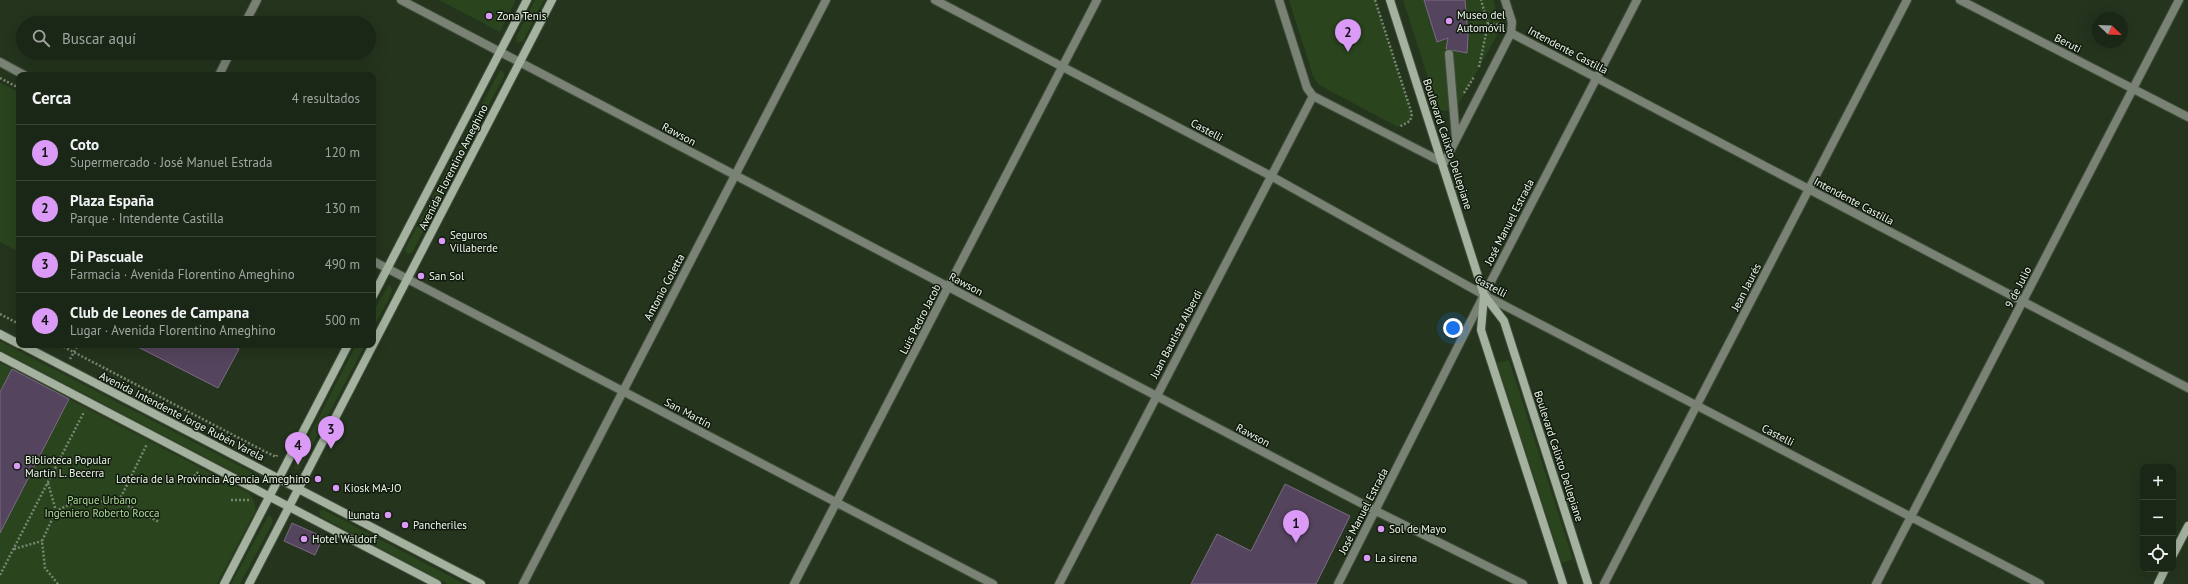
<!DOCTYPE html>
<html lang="es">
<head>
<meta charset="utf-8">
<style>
	body { margin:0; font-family:"PT Sans",sans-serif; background:#283323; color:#f1f3f6 }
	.controls { position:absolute; right:12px; bottom:12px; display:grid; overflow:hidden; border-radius:8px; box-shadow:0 4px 16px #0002 }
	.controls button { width:36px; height:36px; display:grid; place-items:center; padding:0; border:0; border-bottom:1px solid #394435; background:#1b2716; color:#f1f3f6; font:20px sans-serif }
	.compass { position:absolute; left:2092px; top:12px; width:36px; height:36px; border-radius:50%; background:#1b2716; box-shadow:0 4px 16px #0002; rotate:113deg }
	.you { position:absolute; left:1453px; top:328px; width:14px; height:14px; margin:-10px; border:3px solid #fff; border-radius:50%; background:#1a73e8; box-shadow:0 0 0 6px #1a73e833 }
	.badge { display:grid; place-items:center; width:26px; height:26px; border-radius:50%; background:#da9af6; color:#111; font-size:13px; font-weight:700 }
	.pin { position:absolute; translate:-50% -33px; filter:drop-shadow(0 1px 2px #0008) }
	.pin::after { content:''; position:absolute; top:21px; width:14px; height:12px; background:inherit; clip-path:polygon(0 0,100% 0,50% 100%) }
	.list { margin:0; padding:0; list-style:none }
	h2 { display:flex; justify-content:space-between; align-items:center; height:52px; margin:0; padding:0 16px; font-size:17px }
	h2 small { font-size:13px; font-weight:400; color:#a0a5a1 }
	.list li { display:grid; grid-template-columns:26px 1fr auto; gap:12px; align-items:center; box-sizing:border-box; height:56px; padding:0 16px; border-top:1px solid #394435 }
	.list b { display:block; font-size:15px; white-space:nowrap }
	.list p { margin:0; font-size:13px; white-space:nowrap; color:#a0a5a1 }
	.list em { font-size:13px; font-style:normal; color:#a0a5a1 }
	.icon { flex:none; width:22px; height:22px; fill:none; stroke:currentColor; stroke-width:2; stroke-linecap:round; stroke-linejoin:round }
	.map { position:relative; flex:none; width:2188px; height:584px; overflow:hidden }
	.search { position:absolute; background:#1b2716; box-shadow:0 4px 16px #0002; left:16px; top:16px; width:360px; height:44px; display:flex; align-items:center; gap:10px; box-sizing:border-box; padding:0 14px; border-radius:22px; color:#a0a5a1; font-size:15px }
	.panel { position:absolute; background:#1b2716; box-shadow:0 4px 16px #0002; left:16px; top:72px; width:360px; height:276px; border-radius:8px }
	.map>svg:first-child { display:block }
</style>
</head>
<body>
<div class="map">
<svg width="2188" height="584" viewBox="0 0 2188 584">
	<rect width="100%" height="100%" fill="#24341d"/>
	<path fill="#2a441e" d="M439 0H516L500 32Z
		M535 0H544L523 41 517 43 516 37Z
		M1289 0H1375L1412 114 1410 121 1398 127 1319 85 1313 76Z
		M1403 0H1493L1501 25 1499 32 1456 109 1449 111 1440 110 1437 106Z
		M500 70 504 73V76L412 253 407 254 405 249Z
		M0 83 19 92V252L0 242Z
		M388 286H391L392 292 373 329V312Z
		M0 341 257 475 259 480 253 482 0 350Z
		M356 345H365L300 469 295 470 294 465Z
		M1509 360 1573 559 1562 563 1497 363Z
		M0 363 12 369 0 392Z
		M69 399 249 493 254 501 256 510 217 584H0V533Z
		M322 510H324L465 584H448L321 517 319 511Z
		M268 516H271L273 522 240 584H231Z"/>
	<path fill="#55445d" stroke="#7c6a84" d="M1424 0H1465L1468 36 1467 53 1446 49 1448 38 1437 42Z
		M134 345H231L239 349 218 388Z
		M12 369 69 399 0 533V392Z
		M1285 484 1350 516 1316 584H1191L1217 534 1251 551Z
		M292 523 323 537 315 555 284 541Z"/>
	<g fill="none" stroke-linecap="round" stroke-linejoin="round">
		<defs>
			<path id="service" d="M1449 54 1456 138"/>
			<path id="minor" d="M401 0 1376 511 1523 584
				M935 0 1271 176 1484 295 2040 584
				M1279 0 1307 88 1313 96 1444 163 1511 33 1512 22 1505 0
				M1960 0 2188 117
				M245 23 257 0
				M1511 33 2188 388
				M0 62 24 75
				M219 75 230 53
				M373 261 993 584
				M523 584 826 0
				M794 584 1097 0
				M1059 584 1313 96
				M1338 584 1484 295 1637 0
				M1604 584 1907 0
				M1876 584 2179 0"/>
			<path id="secondary" d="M1390 0 1484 295 1504 321 1588 584
				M1484 295 1481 330 1563 584
				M373 296 527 0
				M0 334 19 344
				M22 345 481 584
				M373 345 552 0
				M0 356 437 584
				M2173 555 2188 526
				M224 584 348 345
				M249 584 373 345
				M2158 584 2165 569"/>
		</defs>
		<use href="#service" stroke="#404f3a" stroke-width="10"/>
		<use href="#minor" stroke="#404f3a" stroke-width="10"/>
		<use href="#secondary" stroke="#404f3a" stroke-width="10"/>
		<path stroke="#788672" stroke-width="2.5" stroke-dasharray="2 2" stroke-linecap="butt" d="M1375 0 1412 114 1410 121 1399 127
			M1488 24 1501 25
			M1479 67 1488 24 1481 0
			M0 78 19 88
			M1464 93 1474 77
			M0 314 19 324
			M60 345 266 452 276 457 277 455
			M70 359 78 345
			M191 479 198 472
			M48 483 56 511
			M231 500H250
			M119 501 147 444
			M14 549 42 541
			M0 575 84 412
			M58 584 45 568 42 541 56 511 75 502 119 501 159 522"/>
		<use href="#service" stroke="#7a8276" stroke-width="8"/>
		<use href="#minor" stroke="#7a8276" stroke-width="8"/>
		<use href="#secondary" stroke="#a4b29f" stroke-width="8"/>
	</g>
	<g fill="#da9af6" stroke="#121a0f" stroke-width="1.5">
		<circle cx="489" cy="16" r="4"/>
		<circle cx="1449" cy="21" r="4"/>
		<circle cx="442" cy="241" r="4"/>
		<circle cx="421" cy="276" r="4"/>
		<circle cx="17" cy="466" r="4"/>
		<circle cx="318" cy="479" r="4"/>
		<circle cx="336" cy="488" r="4"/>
		<circle cx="388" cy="515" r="4"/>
		<circle cx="405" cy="525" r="4"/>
		<circle cx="1381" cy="529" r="4"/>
		<circle cx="304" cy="539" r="4"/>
		<circle cx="1367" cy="558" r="4"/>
	</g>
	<g text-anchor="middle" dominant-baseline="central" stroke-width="3" stroke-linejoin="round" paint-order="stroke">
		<g font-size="11" fill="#edf8e9" stroke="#121a0f" text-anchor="start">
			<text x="1457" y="15">Museo del<tspan x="1457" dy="13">Automóvil</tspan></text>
			<text x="497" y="16">Zona Tenis</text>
			<text x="450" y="235">Seguros<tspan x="450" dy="13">Villaberde</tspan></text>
			<text x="429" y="276">San Sol</text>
			<text x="25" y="460">Biblioteca Popular<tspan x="25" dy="13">Martín L. Becerra</tspan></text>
			<text x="310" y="479" text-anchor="end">Lotería de la Provincia Agencia Ameghino</text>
			<text x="344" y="488">Kiosk MA-JO</text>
			<text x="380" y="515" text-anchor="end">Lunata</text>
			<text x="413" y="525">Pancheriles</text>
			<text x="1389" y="529">Sol de Mayo</text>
			<text x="312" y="539">Hotel Waldorf</text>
			<text x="1375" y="558">La sirena</text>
		</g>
		<g font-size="11" fill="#edf8e9" stroke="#121a0f">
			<text transform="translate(2068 43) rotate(27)">Beruti</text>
			<text transform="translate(1568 50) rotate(28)">Intendente Castilla</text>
			<text transform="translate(1207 130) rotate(28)">Castelli</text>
			<text transform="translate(679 134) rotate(28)">Rawson</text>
			<text transform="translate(1448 144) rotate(72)">Boulevard Calixto Dellepiane</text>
			<text transform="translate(453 167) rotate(-63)">Avenida Florentino Ameghino</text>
			<text transform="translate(1854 201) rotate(28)">Intendente Castilla</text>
			<text transform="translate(1509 222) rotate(-63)">José Manuel Estrada</text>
			<text transform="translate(966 284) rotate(28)">Rawson</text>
			<text transform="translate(1491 286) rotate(28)">Castelli</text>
			<text transform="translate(664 287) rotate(-62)">Antonio Coletta</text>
			<text transform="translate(1746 287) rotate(-63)">Jean Jaurés</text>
			<text transform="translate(2018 287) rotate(-63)">9 de Julio</text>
			<text transform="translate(920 319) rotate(-63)">Luis Pedro Jacob</text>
			<text transform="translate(1176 334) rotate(-62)">Juan Bautista Alberdi</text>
			<text transform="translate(688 413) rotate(28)">San Martín</text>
			<text transform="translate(182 416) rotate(27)">Avenida Intendente Jorge Rubén Varela</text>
			<text transform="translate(1253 435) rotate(28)">Rawson</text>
			<text transform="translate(1778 435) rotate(27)">Castelli</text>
			<text transform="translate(1559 456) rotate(72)">Boulevard Calixto Dellepiane</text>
			<text transform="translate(1363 511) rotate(-63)">José Manuel Estrada</text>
		</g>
		<g font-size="11" fill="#acdc99" stroke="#121a0f">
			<text x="102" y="500">Parque Urbano<tspan x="102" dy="13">Ingeniero Roberto Rocca</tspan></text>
		</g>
	</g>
</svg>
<div class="controls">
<button>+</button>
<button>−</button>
<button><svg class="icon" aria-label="locate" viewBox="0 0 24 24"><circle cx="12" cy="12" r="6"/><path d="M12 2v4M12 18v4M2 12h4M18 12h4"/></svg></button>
</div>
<svg class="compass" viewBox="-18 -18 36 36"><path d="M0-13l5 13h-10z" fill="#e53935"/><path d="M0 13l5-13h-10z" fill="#a0a5a1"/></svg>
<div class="you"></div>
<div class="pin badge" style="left:1296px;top:543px">1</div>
<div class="pin badge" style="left:1348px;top:52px">2</div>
<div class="pin badge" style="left:331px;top:449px">3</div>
<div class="pin badge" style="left:298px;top:465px">4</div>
<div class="search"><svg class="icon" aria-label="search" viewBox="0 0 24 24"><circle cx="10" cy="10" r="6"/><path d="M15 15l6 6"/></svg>Buscar aquí</div>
<section class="panel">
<h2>Cerca<small>4 resultados</small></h2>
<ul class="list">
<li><span class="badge">1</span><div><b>Coto</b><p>Supermercado · José Manuel Estrada</p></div><em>120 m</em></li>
<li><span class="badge">2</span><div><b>Plaza España</b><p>Parque · Intendente Castilla</p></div><em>130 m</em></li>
<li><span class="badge">3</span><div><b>Di Pascuale</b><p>Farmacia · Avenida Florentino Ameghino</p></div><em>490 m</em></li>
<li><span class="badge">4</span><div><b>Club de Leones de Campana</b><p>Lugar · Avenida Florentino Ameghino</p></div><em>500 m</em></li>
</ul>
</section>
</div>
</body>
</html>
